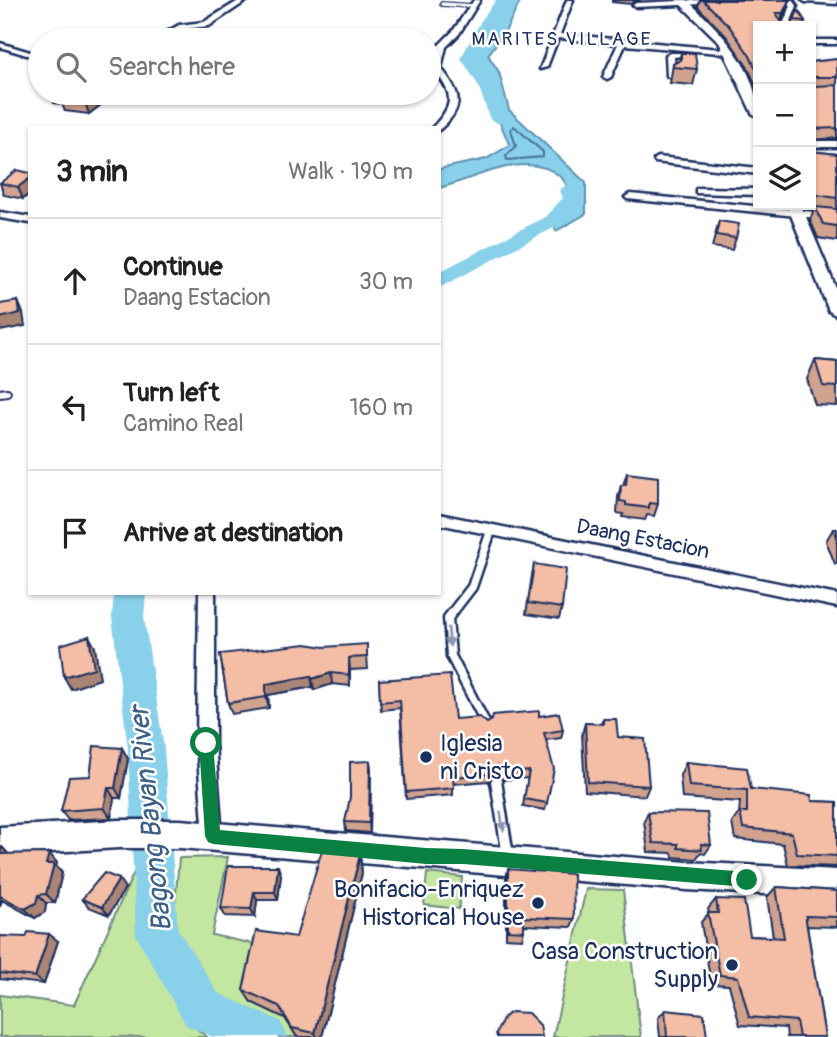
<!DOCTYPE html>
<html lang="en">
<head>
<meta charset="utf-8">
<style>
	body { margin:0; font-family:Pangolin,sans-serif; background:#f2f2f2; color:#202124 }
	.controls { position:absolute; right:21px; top:21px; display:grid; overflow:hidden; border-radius:0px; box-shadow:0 2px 5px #0004 }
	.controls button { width:63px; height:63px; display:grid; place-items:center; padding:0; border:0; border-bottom:2px solid #e0e0e0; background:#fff; color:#202124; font:35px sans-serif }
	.stop { position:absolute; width:21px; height:21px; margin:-16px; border:5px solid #0b8043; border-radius:50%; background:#fff }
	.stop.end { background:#0b8043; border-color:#fff; box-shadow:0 2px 7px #0008 }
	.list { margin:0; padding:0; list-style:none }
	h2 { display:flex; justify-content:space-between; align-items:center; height:91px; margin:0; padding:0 28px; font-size:30px }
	h2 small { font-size:23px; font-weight:400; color:#757577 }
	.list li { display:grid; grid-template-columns:46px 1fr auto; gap:21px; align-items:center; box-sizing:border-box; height:126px; padding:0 28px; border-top:2px solid #e0e0e0 }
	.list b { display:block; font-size:26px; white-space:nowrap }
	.list p { margin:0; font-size:23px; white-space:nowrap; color:#757577 }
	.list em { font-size:23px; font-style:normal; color:#757577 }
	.icon { flex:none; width:38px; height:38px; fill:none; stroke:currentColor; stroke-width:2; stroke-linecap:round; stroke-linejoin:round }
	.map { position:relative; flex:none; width:837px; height:1037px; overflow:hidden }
	.search { position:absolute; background:#fff; box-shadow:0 2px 5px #0004; left:28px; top:28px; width:413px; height:77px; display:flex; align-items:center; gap:18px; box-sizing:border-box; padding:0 24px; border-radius:38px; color:#757577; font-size:26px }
	.panel { position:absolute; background:#fff; box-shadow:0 2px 5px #0004; left:28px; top:126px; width:413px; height:469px; border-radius:0px }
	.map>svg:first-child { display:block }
</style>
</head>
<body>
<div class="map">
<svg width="837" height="1037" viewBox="0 0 837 1037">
	<rect width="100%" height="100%" fill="#fff"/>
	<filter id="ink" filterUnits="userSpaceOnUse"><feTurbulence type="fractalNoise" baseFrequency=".0143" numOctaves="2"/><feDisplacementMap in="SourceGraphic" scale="14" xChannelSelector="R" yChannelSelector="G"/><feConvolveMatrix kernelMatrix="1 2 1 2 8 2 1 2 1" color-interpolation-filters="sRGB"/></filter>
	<g filter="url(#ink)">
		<path fill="#c3e6a0" stroke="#6f8a7f" stroke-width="2" d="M228 857 212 935 263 946 251 1002 285 1018 297 1037H279L207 1001 172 938 179 858Z
			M135 870 155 950 196 1028 207 1037H0V995L74 1005Z
			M427 873 462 877 459 909 424 905Z
			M586 889 623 890 641 1037H553Z"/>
		<path fill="#89d0ea" stroke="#5d90b2" stroke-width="2" d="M507 0H521L505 32 488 55 499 72 509 110 586 183V214L556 231 551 218 571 195C568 189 565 180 560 176 525 149 476 179 439 188V169L486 159 510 145C495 114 485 82 469 51L484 38 488 19Z"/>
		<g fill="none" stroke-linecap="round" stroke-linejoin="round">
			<path stroke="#476f96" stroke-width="2" d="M514 126 543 152V157L507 160 506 156 516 146 511 130Z"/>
			<path fill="#89d0ea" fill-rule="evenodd" d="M496 0H510L496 19 477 58 494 85 508 119 499 124 490 119 478 85 461 58 482 19Z
				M570 185 577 187 583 199 559 225 439 288V272L545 217 563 198 560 191 563 187Z
				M114 593H146L144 617 164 749 178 929 218 993 280 1021 287 1037H213L186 1025 136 935 128 749 112 617Z"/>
			<defs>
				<path id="lane-far3" d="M442 4 473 6"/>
				<path id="lane-far2" d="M0 393 7 392"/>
				<path id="lane-far1" d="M486 724 451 656 448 618 472 587 491 531"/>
				<path id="lane" d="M496 781 508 856"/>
				<path id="street" d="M240 0H248L209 26 184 29 162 40H153L179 25 204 22Z
					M474 0H480L459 34 446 47 441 68C461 93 466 107 439 130V128H432C456 103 453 95 433 68L438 46 453 31Z
					M567 0H573L560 34 731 50 735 52 731 54 625 45 611 77 607 79 603 77 618 44 558 38 547 67 540 69Z
					M701 0H749L746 2 636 7 633 5 636 3Z
					M786 0H793L797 6 789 26H782L791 6Z
					M802 0H837V4L805 2Z
					M811 40H837V44H811Z
					M0 43 40 55V59L0 47Z
					M670 53H687L691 55 674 57 675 76 671 78 667 76 666 55Z
					M811 141H837V147H811Z
					M658 157 758 168V174L655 162 654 160Z
					M699 188 758 189V195L696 193V189Z
					M630 194 837 214V220L627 199 625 197Z
					M0 212 30 217V223L0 218Z
					M439 514 837 595V607L439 524Z
					M199 593H215V743L222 837 220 843 213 846 206 843 204 837 197 743Z"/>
				<path id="secondary" d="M676 0H687C720 31 758 67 758 117L752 113 719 42Z
					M787 205H801L837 291V316L829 311Z
					M119 820H180L687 862 837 870V898L687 890 180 848H119L0 855V827Z"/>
			</defs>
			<use href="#lane-far3" stroke="#1b2f5e" stroke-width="6"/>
			<use href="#lane-far2" stroke="#1b2f5e" stroke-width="10"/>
			<use href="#lane-far1" stroke="#1b2f5e" stroke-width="13"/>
			<use href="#lane" stroke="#1b2f5e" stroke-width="15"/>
			<use href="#street" stroke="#1b2f5e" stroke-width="5"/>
			<use href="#secondary" stroke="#1b2f5e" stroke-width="5"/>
			<use href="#lane-far3" stroke="#fff" stroke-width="3.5"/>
			<use href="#lane-far2" stroke="#fff" stroke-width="6"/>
			<use href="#lane-far1" stroke="#fff" stroke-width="8"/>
			<use href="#lane" stroke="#fff" stroke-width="10"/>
			<use href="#street" fill="#fff" fill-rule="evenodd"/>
			<use href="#secondary" fill="#fff" fill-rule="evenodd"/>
		</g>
		<path fill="#d1a38f" stroke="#1b2f5e" stroke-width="2" d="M612 0H641H636L631 4 612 2Z
			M700 0H790L781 22 758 26V96V90L747 66 726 36 698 7Z
			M798 10 805 21 803 26 792 25Z
			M681 53 697 69 693 85 670 83 673 64 679 61Z
			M837 59V138L811 140V62Z
			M51 93H116L89 114 65 111 62 104 54 103Z
			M811 151 837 154V241L818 238 810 220 814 209 805 207 804 205H811Z
			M30 173V193L23 199 4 195 0 183Z
			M719 221 736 238 732 250 712 247Z
			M815 360 837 362V406L815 405 807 379Z
			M627 473 658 504 654 516 647 515 645 520 622 517 623 514 617 513 618 497 621 485H623Z
			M833 529H837V564H835L826 541Z
			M534 564 562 608 559 619 526 614Z
			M220 654 367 655 368 669 350 670V686L332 684 314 690 313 687 268 695 269 708 232 714 228 703Z
			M379 680 455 719 487 723 539 716 563 730 561 738 546 740 547 803 545 810 523 806 528 778 503 780 496 774 489 781 453 784V795L406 799 400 708 381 710Z
			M603 719 618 737 649 786 645 796 585 791 582 734 585 723 601 724Z
			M122 748 128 759 121 798H114L111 818 68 820 61 811 90 776Z
			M370 761 371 771 370 833 346 831 345 822Z
			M686 762 751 789 812 801 837 802V867L788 865 783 844 735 839 732 823 739 813 740 802 682 798 680 775Z
			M648 812 711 845 705 854 700 853 696 859 673 857 672 853 648 852 644 821Z
			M0 847H2L8 854 49 853 57 863 56 866 62 873 55 903H46L45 912 35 918 2 900 0 907Z
			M360 855 362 873 322 1037H297L285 1018 251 1002 243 990 296 937Z
			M508 869 574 919 571 927 524 925V931L522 939 506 938V878Z
			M281 875 278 900H257L255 917 225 916 221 908Z
			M776 887 837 891V927L807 926 825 1037H787L786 1028 740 1025 729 985 711 984 701 922 709 913 708 909 716 899 750 936 773 937 767 897Z
			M125 888 109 915 89 907 82 899Z
			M0 936 58 941 44 984 0 979Z
			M665 1010 707 1037H660L658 1018Z"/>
		<path fill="#aa8474" stroke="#1b2f5e" stroke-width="2" d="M790 0 788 6 780 23 783 13Z
			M97 93H116L89 114 85 102Z
			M30 178V193L23 199 18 187Z
			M18 301 23 313 25 326 0 331V318Z
			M89 636 95 647 100 679 71 689 64 677Z
			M349 658 350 670V686L349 675Z
			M331 673 332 684 314 690 312 679Z
			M311 676 313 687 268 695 269 708 266 697V684Z
			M122 748 128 759 121 798 115 788Z
			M370 761 371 771 370 833 369 823Z
			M497 766 496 774 489 781 490 774Z
			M108 788 114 798 111 818 104 808Z
			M2 847 11 857 0 854Z
			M49 853 57 863 56 866 62 873 55 903 46 894V864Z
			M360 855 362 873 322 1037H317L315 1033Z
			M278 866 281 875 278 900 275 892Z
			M119 879 125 888 109 915 102 907Z
			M254 892 257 900 255 917 251 909Z
			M38 895 46 903 45 912 35 918 25 909Z
			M49 934 58 941 44 984 35 977Z"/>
		<path fill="#f3bda6" stroke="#1b2f5e" stroke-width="2" d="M703 0H789L783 13H776L784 26H758V73L750 56 729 26Z
			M798 10 805 21 794 20Z
			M681 53H695L697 69 673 67V64L681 60Z
			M837 59V77H814L812 83 815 86 837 85V128L811 129V62Z
			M65 93H97L85 102 61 99 68 93Z
			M811 151 837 154V198L811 194Z
			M17 170 30 173V178L18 187 0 183Z
			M815 207 837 209V226L823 224Z
			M719 221 739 224 736 238 716 235Z
			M18 301 20 313 0 318V304Z
			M815 360 837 362V387L823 386Z
			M627 473 658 477V504L649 503V508L626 505V502L620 501 621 485H626Z
			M833 529H837V539Z
			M534 564 566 569 562 608 528 603Z
			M89 636 94 668 64 677 60 645Z
			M306 644 324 647 367 644V657L349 658V675L331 673 312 679 311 676 266 684V697L228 703 220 654Z
			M450 675 455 719 480 717 487 723 492 720 493 715 539 711V716L559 713 563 730 544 733 554 769 547 803 524 799 529 771 505 773 497 766 490 774 453 777 454 788 406 792 400 700 380 702 379 680Z
			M603 719H616L618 737 645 739 649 786 588 782 585 723 603 724Z
			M94 746 122 748 115 788H108L104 808 61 811 69 777 90 776Z
			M370 761 369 823 345 822 350 797V762Z
			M686 762 747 768 751 789 811 795 812 801 837 802V856L797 854 792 833 743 828 740 812H747V790L689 786Z
			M648 812 707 813 711 845 701 844 702 850 678 848V844L653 843Z
			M322 850 360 855 315 1033 292 1028 279 1006 243 990 256 931 296 937Z
			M49 853 46 864H54L46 894 38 895 36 903 25 909 0 896V854Z
			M228 866H278L275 892H254L251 909 221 908Z
			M508 869 573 874 574 919 524 917V931L508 930Z
			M104 873 119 879 102 907 82 899Z
			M776 887 837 891V917L806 916V921L825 1037H799L796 1021 749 1017 738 977 720 975 708 913H718L716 899 744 900 750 936 784 938Z
			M28 932 49 934 35 977 0 973V936L26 937Z
			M665 1010 704 1014 707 1037H667Z
			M511 1012 528 1013 540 1025 542 1037H497L496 1033 504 1017Z"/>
		<defs><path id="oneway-solid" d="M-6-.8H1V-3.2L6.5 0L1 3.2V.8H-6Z" transform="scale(1.75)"/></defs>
		<g fill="#8d97ae">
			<use href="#oneway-solid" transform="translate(449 637) rotate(85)"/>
			<use href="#oneway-solid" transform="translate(502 821) rotate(81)"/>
		</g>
	</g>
	<path fill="#0b8043" d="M206 737 213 743 220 830 426 848 463 849 747 872 752 874 755 880 752 885 747 887 463 864H426L213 844 208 842 205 836 199 743Z"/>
	<g fill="#1b2f5e" stroke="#fff" stroke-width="2.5">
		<circle cx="426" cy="757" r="7"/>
		<circle cx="538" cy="903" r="7"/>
		<circle cx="732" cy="965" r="7"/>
	</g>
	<g text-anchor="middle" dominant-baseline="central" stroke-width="5" stroke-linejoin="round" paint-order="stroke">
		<g font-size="19" letter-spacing="2" fill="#1b2f5e" stroke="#fff">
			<text x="562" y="39">MARITES VILLAGE</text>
		</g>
		<g font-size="21" fill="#1b2f5e" stroke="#fff">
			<text transform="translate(643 539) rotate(11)">Daang Estacion</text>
		</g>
		<g font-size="24" fill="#1b2f5e" stroke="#fff" text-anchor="end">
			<text x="440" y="743" text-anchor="start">Iglesia<tspan x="440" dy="28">ni Cristo</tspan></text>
			<text x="524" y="889">Bonifacio-Enriquez<tspan x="524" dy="28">Historical House</tspan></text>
			<text x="718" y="951">Casa Construction<tspan x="718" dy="28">Supply</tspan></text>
		</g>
		<g font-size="28" font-style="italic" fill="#3c5f88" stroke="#fff">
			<text transform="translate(151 819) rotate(-96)">Bagong Bayan River</text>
		</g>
	</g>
</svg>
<div class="controls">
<button>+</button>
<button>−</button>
<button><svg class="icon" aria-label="layers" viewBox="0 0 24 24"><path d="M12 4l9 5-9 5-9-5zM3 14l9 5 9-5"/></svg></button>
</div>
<div class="stop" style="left:206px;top:743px"></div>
<div class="stop end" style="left:747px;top:880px"></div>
<div class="search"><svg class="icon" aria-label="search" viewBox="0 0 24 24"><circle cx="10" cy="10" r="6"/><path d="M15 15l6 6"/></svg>Search here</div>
<section class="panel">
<h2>3 min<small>Walk · 190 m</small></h2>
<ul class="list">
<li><svg class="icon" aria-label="ahead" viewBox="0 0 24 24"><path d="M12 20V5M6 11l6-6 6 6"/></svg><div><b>Continue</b><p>Daang Estacion</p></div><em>30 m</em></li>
<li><svg class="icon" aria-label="left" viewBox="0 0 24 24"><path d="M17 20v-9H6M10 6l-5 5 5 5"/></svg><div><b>Turn left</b><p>Camino Real</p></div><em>160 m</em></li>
<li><svg class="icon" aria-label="arrive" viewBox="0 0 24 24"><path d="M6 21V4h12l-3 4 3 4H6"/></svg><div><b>Arrive at destination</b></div></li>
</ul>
</section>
</div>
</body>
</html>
